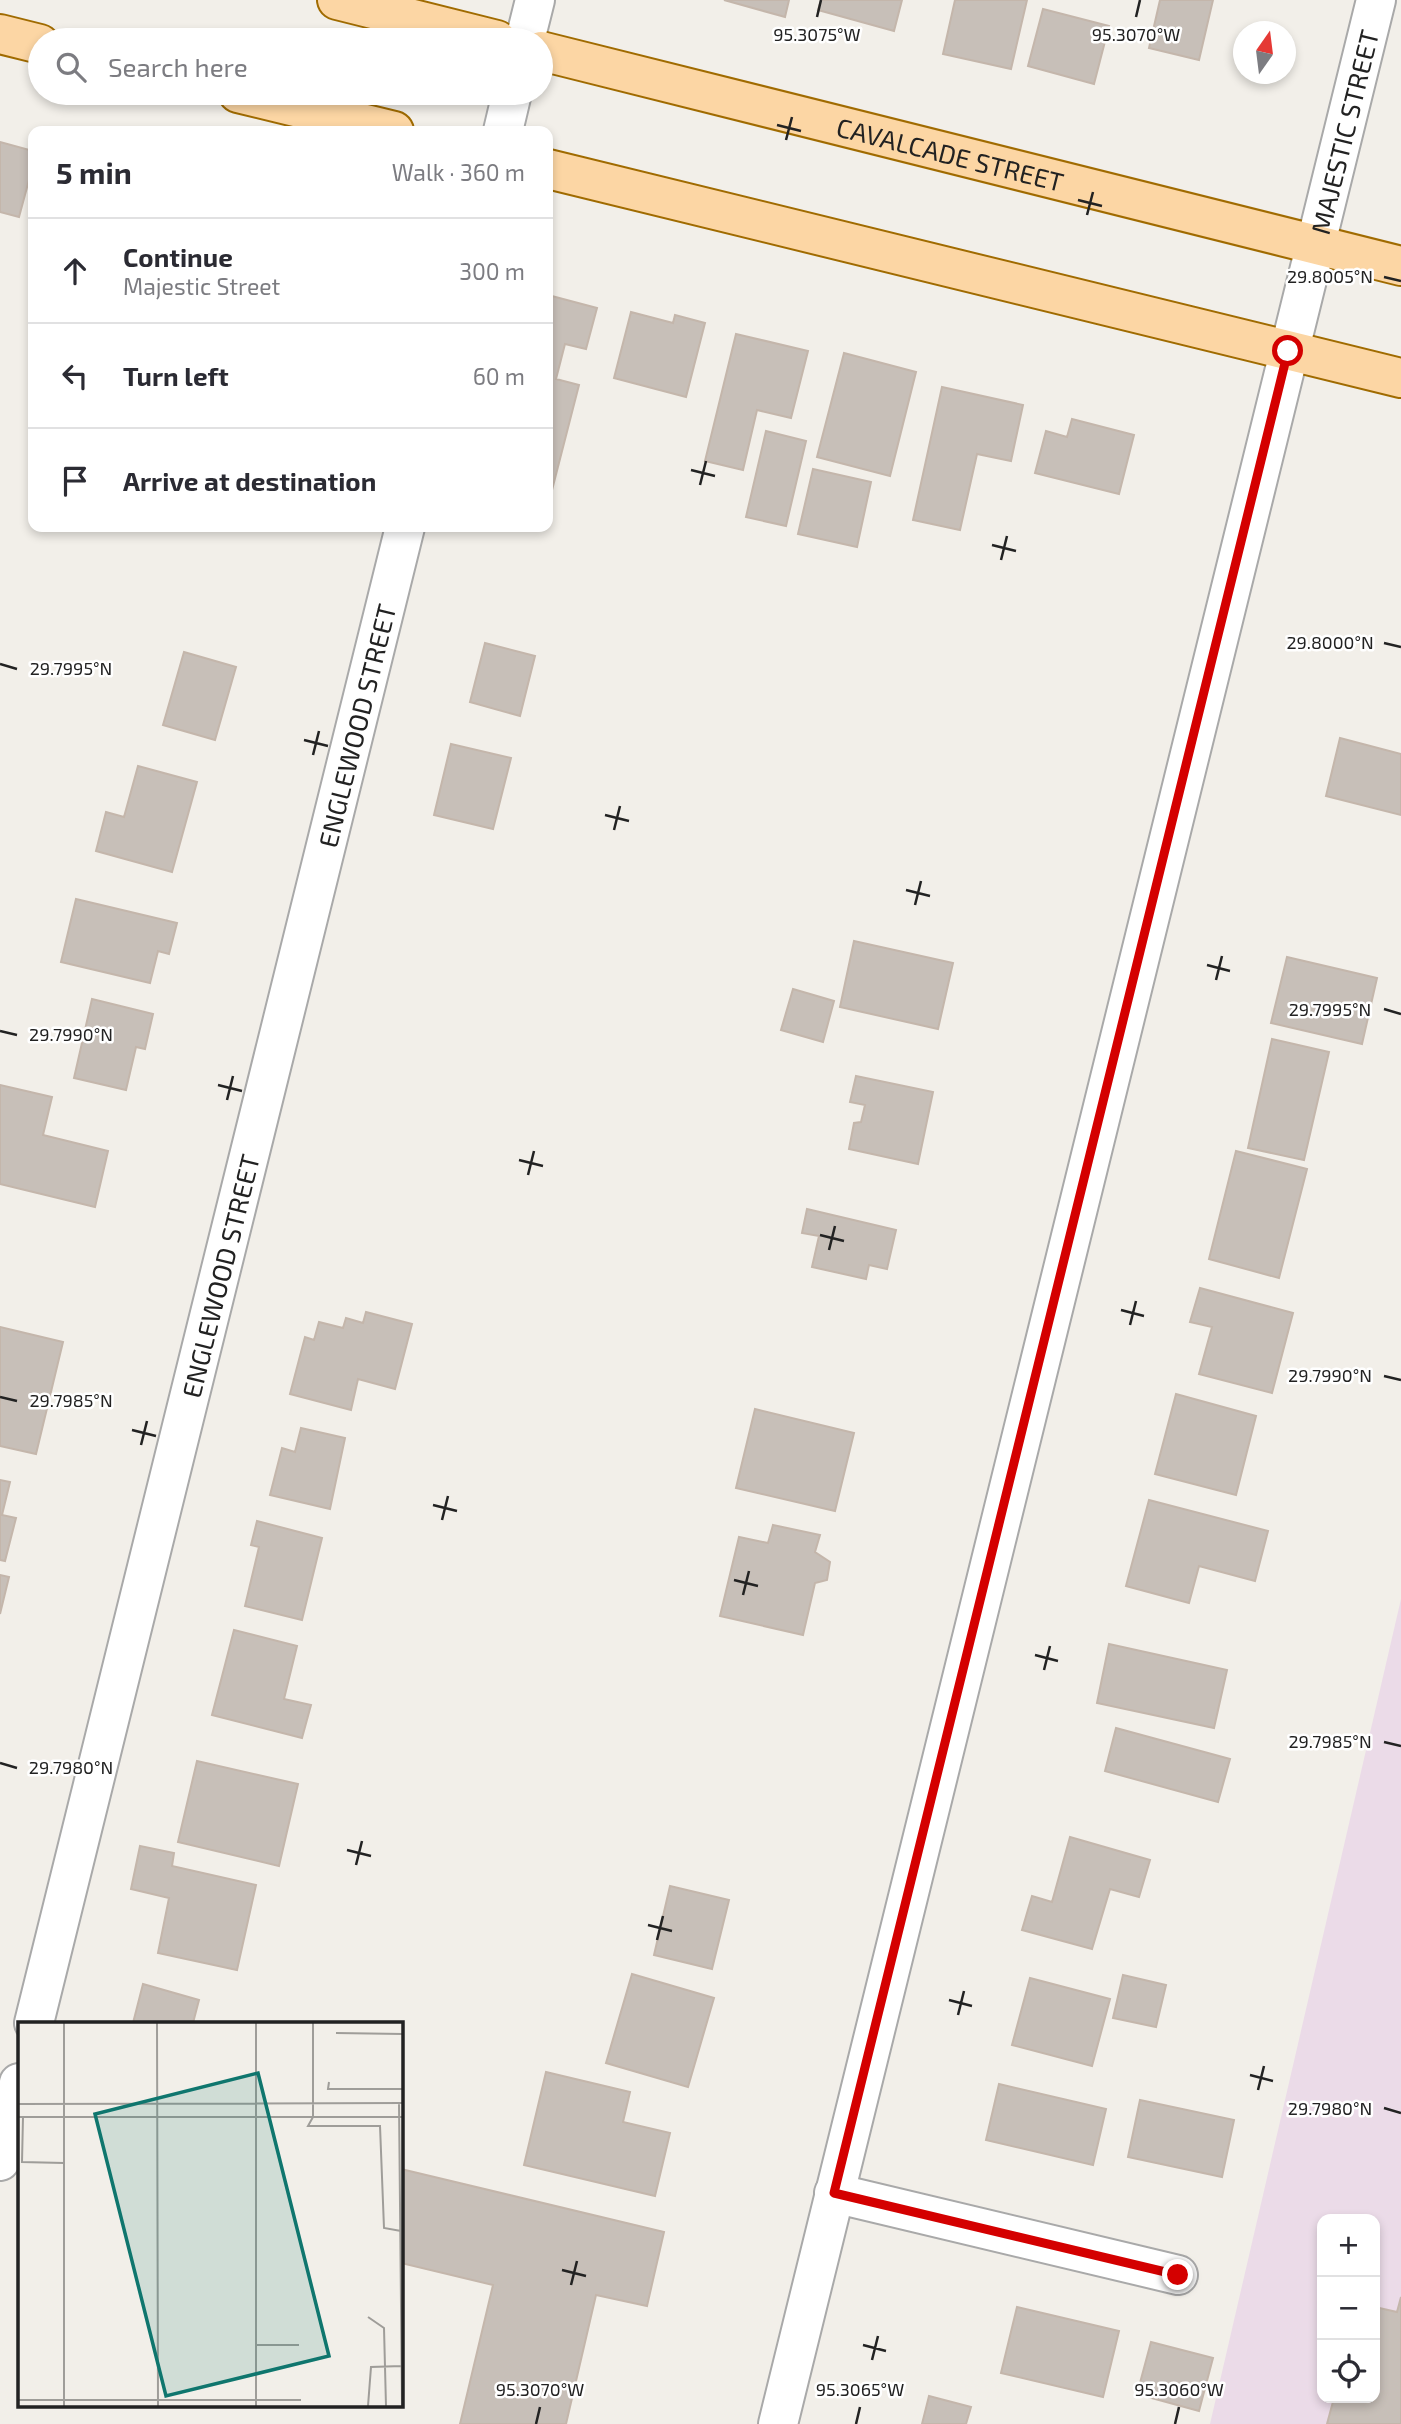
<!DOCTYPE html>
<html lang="en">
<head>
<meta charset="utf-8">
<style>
	body { margin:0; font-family:"Exo 2",sans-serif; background:#f7f7f7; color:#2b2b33 }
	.controls { position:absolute; right:21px; bottom:21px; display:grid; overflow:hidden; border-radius:14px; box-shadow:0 4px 10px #0003 }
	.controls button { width:63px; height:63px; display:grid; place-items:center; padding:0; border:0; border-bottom:2px solid #e1e1e2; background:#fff; color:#2b2b33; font:35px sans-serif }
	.compass { position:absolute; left:1233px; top:21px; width:63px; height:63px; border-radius:50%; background:#fff; box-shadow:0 4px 10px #0003; rotate:14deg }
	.stop { position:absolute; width:21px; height:21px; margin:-16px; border:5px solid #d40000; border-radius:50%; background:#fff }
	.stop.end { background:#d40000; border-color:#fff; box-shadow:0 2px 7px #0008 }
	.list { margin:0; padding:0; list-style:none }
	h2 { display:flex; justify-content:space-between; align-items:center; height:91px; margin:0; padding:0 28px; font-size:30px }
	h2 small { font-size:23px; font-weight:400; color:#7c7c81 }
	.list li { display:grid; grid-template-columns:46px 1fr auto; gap:21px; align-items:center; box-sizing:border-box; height:105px; padding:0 28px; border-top:2px solid #e1e1e2 }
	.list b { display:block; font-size:26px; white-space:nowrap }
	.list p { margin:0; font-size:23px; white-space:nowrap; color:#7c7c81 }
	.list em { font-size:23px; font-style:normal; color:#7c7c81 }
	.icon { flex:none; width:38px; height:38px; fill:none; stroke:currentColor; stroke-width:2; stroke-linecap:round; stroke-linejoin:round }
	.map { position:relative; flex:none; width:1401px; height:2424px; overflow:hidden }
	.search { position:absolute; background:#fff; box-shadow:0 4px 10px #0003; left:28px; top:28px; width:525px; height:77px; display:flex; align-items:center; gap:18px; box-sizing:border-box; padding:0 24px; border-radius:38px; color:#7c7c81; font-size:26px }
	.panel { position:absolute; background:#fff; box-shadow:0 4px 10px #0003; left:28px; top:126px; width:525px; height:406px; border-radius:14px }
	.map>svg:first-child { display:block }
</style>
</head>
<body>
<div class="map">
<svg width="1401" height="2424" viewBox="0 0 1401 2424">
	<rect width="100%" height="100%" fill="#f2efe9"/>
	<path fill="#ebdbe8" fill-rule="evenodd" d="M1401 1599V2424H1210ZM1322 2219H1375V2398H1322Z"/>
	<path fill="#c7bfb8" stroke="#c4b6ab" stroke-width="2" d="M724 0H789L785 17Z
		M821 0H902L894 31 818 10Z
		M955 0H1027L1011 69 943 54Z
		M1160 0H1213L1199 60 1149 48Z
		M1043 9 1109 26 1094 84 1028 66Z
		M0 142 33 151V165L19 217 0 212Z
		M548 295 597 308 586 349 565 344 556 379 579 385 551 494 548 493Z
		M631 312 673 323 675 315 705 323 686 397 614 378Z
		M736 334 808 351 791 418 757 410 743 470 705 461Z
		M844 353 916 372 890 476 817 457Z
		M942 387 1023 405 1011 461 977 454 960 530 913 520Z
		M1072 419 1134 435 1119 494 1035 473 1046 431 1067 437Z
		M766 431 806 441 786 526 746 517Z
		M813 469 871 482 857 547 798 534Z
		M485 643 535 656 520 716 470 702Z
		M184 652 236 667 215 740 163 725Z
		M1340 738 1401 754V815L1326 796Z
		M451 744 511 758 493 829 434 815Z
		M138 766 197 782 172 872 96 851 106 812 124 817Z
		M76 899 177 923 169 954 158 951 150 983 61 962Z
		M854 941 953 963 938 1029 840 1007Z
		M1287 957 1377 978 1362 1044 1271 1023Z
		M793 989 834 1001 823 1042 781 1030Z
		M92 999 153 1014 145 1049 136 1047 126 1090 74 1078Z
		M1272 1039 1329 1052 1304 1160 1248 1148Z
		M856 1076 933 1092 918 1164 849 1149 854 1123 861 1122 865 1105 850 1102Z
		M0 1085 52 1097 43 1135 108 1151 95 1207 0 1184Z
		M1236 1151 1307 1169 1279 1278 1209 1259Z
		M807 1209 896 1230 887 1269 869 1265 866 1279 812 1267 819 1236 802 1233Z
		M1200 1288 1293 1313 1272 1393 1199 1374 1212 1327 1190 1322Z
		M366 1312 412 1324 395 1389 358 1379 351 1410 290 1394 305 1337 314 1340 319 1322 343 1328 346 1318 363 1323Z
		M0 1327 63 1342 36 1454 0 1446Z
		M1176 1394 1256 1416 1236 1495 1155 1474Z
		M755 1409 854 1433 835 1511 736 1488Z
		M301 1428 345 1438 330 1509 270 1495 282 1448 295 1452Z
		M0 1480 10 1482 2 1515 16 1518 5 1561 0 1560Z
		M1149 1500 1268 1531 1255 1581 1199 1566 1189 1603 1126 1586Z
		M257 1521 322 1538 302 1620 245 1606 259 1547 251 1545Z
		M773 1525 820 1535 815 1552 830 1562 827 1580 815 1583 803 1635 720 1616 739 1537 768 1543Z
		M0 1575 9 1577 0 1614Z
		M234 1630 297 1646 284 1699 311 1705 302 1738 212 1715Z
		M1109 1644 1227 1670 1214 1728 1097 1703Z
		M1116 1728 1230 1759 1218 1802 1105 1771Z
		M197 1761 298 1784 279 1866 178 1842Z
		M1070 1837 1150 1860 1139 1897 1110 1889 1092 1949 1022 1930 1032 1896 1052 1902Z
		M140 1846 174 1853 172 1866 256 1885 237 1970 158 1953 169 1898 131 1889Z
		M670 1886 729 1900 712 1969 654 1955Z
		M632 1974 714 1998 688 2087 606 2063Z
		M1123 1975 1166 1985 1156 2027 1113 2018Z
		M1030 1978 1110 1999 1092 2066 1012 2045Z
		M143 1984 199 2000 193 2023H133Z
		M546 2072 630 2092 623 2122 670 2133 655 2196 524 2165Z
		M999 2084 1106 2109 1093 2165 986 2140Z
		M1140 2100 1234 2120 1222 2177 1128 2157Z
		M401 2169 664 2232 647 2306 596 2295 566 2424H460L493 2285 401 2263Z
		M1401 2297V2424H1327L1334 2398H1375V2307L1397 2312Z
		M1017 2307 1119 2331 1103 2397 1001 2373Z
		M1151 2342 1213 2358 1199 2411 1137 2394Z
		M929 2396 971 2407 966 2424H922Z"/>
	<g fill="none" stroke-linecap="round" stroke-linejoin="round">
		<defs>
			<g id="minor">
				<path d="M525 40 535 0"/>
				<path d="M503 131 512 93"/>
				<path id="s1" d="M34 2023 405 527"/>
				<path d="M0 2161 19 2083"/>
				<path d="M834 2193 1178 2275"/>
				<path id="s2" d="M778 2424 1376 0"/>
			</g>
			<g id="major">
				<path d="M337 0 497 40"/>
				<path d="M0 34 40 44"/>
				<path id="s3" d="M541 51 1401 266"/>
				<path d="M238 93 394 131"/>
				<path d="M548 169 1401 378"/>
			</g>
		</defs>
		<use href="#minor" stroke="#a9a9a9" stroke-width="42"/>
		<use href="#major" stroke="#a06b00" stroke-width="42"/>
		<use href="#minor" stroke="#fff" stroke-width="38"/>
		<use href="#major" stroke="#fcd6a4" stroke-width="38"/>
	</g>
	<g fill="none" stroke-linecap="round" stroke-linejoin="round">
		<path stroke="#d40000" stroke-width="9" d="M1178 2275 834 2193 1288 351"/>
	</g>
	<path fill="none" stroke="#222" stroke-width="2.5" d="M817 17 821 0M1136 17 1140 0M777 125 801 131M786 140 792 117M1078 200 1102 206M1087 215 1093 192M1384 277 1401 281M691 470 715 476M700 485 706 461M992 545 1016 551M1001 560 1007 536M1384 643 1401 647M0 664 17 669M304 740 328 746M313 755 319 731M605 815 629 821M614 830 620 806M906 890 930 896M915 905 921 881M1207 965 1230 971M1216 980 1222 956M1384 1009 1401 1014M0 1031 17 1035M218 1085 242 1091M227 1100 233 1076M519 1160 543 1166M528 1175 534 1151M820 1235 844 1241M829 1250 835 1226M1121 1310 1144 1316M1130 1325 1136 1301M1384 1376 1401 1380M0 1397 17 1401M132 1430 156 1436M141 1445 147 1421M433 1505 457 1511M442 1520 448 1496M734 1580 758 1586M743 1595 749 1571M1035 1655 1058 1661M1044 1670 1050 1646M1384 1742 1401 1746M0 1763 17 1768M347 1850 371 1856M356 1865 362 1841M648 1925 672 1931M657 1940 663 1916M949 2000 972 2006M958 2015 964 1991M1250 2075 1273 2081M1258 2090 1264 2066M1384 2108 1401 2113M562 2270 586 2276M571 2285 577 2261M863 2345 886 2351M872 2360 878 2336M536 2424 540 2407M856 2424 860 2407M1175 2424 1179 2407"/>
	<g text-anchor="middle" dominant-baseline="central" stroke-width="5" stroke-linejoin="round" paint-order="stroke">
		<g font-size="26" fill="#222" stroke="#fff">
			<text stroke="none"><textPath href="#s2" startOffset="2361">MAJESTIC STREET</textPath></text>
			<text stroke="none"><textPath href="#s3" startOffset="422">CAVALCADE STREET</textPath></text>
			<text stroke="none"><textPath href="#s1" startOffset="1337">ENGLEWOOD STREET</textPath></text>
			<text stroke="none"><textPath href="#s1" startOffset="770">ENGLEWOOD STREET</textPath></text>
		</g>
	</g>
	<g transform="translate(18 2022)">
		<rect width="385" height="385" fill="#f2efe9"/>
		<path fill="none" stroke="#9f9d99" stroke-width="2" d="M46 1V384M139 1 140 384M238 1V384M295 1V95L290 104H362L366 206 383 209M318 11 385 12M311 60 310 67H385M381 81 384 384M0 82 385 81M0 95H385M5 95 4 140 46 141M350 295 366 306 368 384M238 323H281M0 378H283M350 384 353 345 384 344"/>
		<path fill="#0f766e" fill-opacity="0.15" stroke="#0f766e" stroke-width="3.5" d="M240 51 311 334 148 374 77 92Z"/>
		<rect width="385" height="385" fill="none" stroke="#222" stroke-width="3.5"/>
	</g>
	<g font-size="18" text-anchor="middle" fill="#222" stroke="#fff" stroke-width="5" stroke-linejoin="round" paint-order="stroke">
		<text x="817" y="41">95.3075°W</text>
		<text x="1136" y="41">95.3070°W</text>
		<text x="1330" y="283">29.8005°N</text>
		<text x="1330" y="649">29.8000°N</text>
		<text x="71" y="675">29.7995°N</text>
		<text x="1330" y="1016">29.7995°N</text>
		<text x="71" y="1041">29.7990°N</text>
		<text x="1330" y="1382">29.7990°N</text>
		<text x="71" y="1407">29.7985°N</text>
		<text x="1330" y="1748">29.7985°N</text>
		<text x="71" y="1774">29.7980°N</text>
		<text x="1330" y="2115">29.7980°N</text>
		<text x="540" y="2396">95.3070°W</text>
		<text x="860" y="2396">95.3065°W</text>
		<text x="1179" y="2396">95.3060°W</text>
	</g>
</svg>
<div class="controls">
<button>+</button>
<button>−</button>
<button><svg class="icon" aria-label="locate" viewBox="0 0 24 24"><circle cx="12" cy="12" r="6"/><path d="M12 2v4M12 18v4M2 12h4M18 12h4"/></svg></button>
</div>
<svg class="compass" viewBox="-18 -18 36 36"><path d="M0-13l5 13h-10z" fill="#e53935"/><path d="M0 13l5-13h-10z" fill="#7c7c81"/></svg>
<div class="stop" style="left:1288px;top:351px"></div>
<div class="stop end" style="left:1178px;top:2275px"></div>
<div class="search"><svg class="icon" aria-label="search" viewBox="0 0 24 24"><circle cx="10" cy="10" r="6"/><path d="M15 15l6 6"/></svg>Search here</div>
<section class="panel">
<h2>5 min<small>Walk · 360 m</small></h2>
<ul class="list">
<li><svg class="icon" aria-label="ahead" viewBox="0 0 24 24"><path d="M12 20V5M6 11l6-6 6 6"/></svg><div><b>Continue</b><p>Majestic Street</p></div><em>300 m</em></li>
<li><svg class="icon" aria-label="left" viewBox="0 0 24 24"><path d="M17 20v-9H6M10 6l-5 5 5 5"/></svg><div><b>Turn left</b></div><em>60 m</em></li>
<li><svg class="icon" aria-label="arrive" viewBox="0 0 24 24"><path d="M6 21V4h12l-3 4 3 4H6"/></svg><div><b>Arrive at destination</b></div></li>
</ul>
</section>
</div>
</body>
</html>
